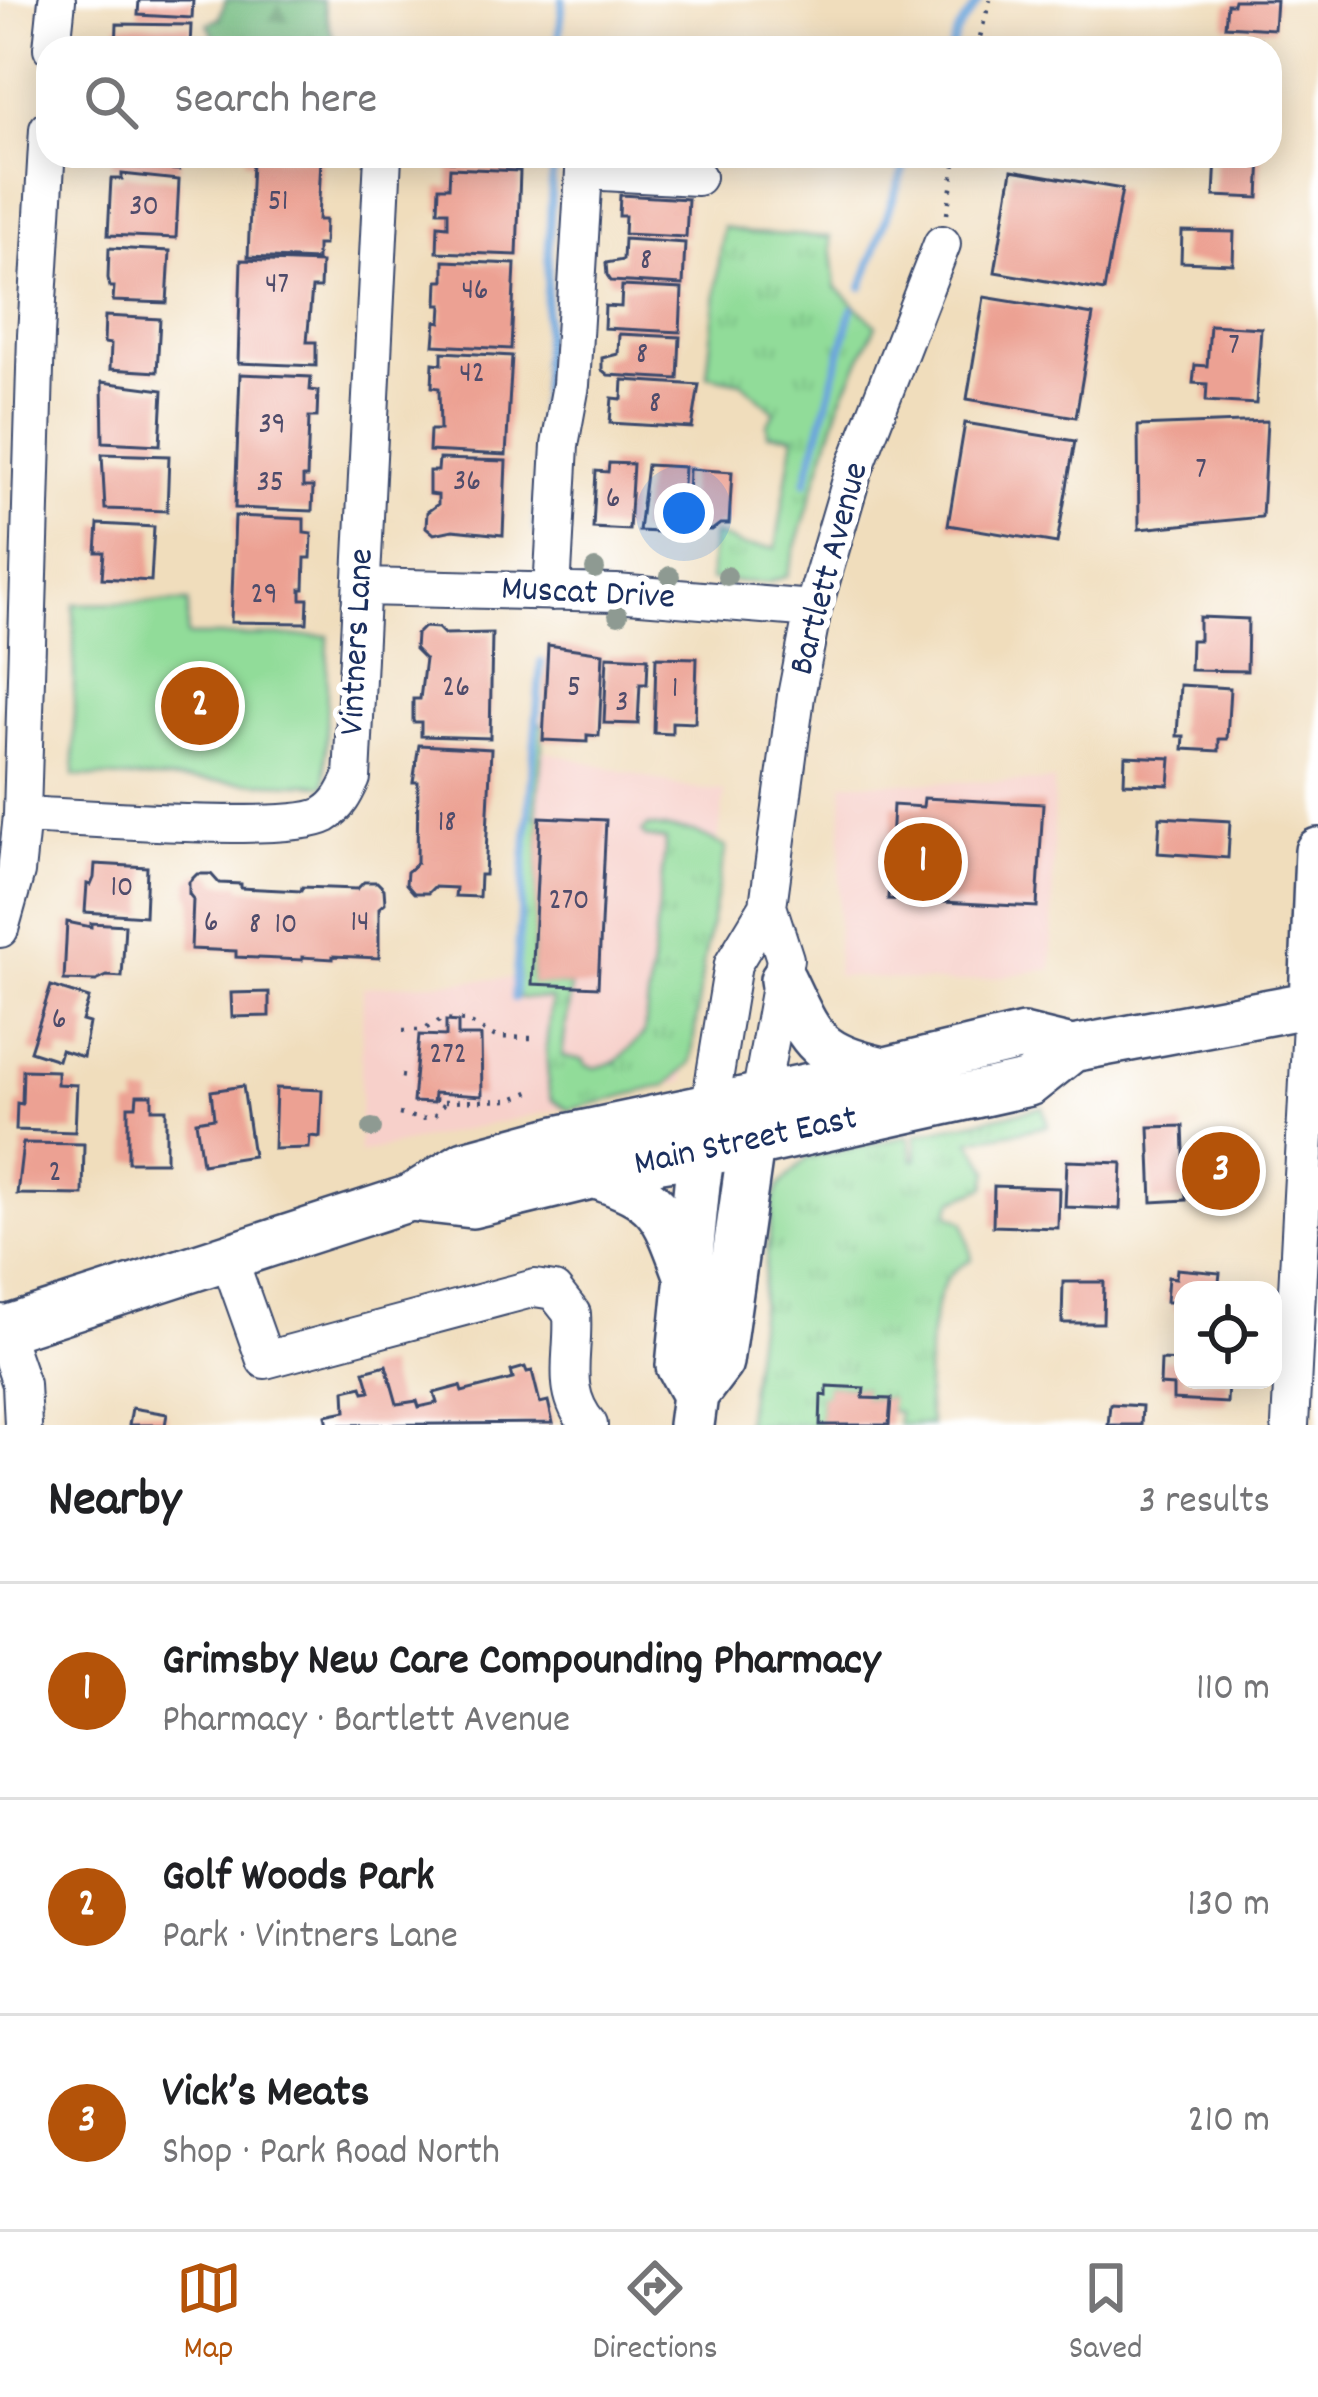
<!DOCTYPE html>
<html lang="en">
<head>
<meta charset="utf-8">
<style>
	body { margin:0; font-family:Dekko,sans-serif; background:#f6f6f6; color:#202124 }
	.controls { position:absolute; right:36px; bottom:36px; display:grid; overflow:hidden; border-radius:24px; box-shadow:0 6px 30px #0003 }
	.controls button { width:108px; height:108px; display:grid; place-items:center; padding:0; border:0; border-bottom:3px solid #e0e0e0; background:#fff; color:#202124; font:60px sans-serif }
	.you { position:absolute; left:684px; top:513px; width:42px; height:42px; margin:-30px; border:9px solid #fff; border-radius:50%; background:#1a73e8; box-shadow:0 0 0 18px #1a73e833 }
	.badge { display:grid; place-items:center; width:78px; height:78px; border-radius:50%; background:#b45309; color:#fff; font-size:39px; font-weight:700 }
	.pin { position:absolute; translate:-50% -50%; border:6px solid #fff; box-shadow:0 3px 12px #0006 }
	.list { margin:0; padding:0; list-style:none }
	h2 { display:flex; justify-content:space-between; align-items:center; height:156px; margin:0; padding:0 48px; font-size:51px }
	h2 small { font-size:39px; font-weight:400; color:#757577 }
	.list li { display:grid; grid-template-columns:78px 1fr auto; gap:36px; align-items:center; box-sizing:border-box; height:216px; padding:0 48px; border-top:3px solid #e0e0e0 }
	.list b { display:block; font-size:45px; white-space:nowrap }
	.list p { margin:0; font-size:39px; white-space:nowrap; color:#757577 }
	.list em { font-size:39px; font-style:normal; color:#757577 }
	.icon { flex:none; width:66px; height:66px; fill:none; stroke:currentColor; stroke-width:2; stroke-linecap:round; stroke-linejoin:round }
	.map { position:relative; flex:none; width:1318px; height:1425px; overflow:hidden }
	.search { position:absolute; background:#fff; box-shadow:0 6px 30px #0003; left:36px; right:36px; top:36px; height:132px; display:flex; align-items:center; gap:30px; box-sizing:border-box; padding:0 42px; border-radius:36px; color:#757577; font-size:45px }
	.sheet { height:804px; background:#fff }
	nav { display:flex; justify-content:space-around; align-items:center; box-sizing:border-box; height:168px; border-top:3px solid #e0e0e0; background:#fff; font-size:33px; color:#757577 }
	nav a { display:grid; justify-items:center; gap:6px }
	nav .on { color:#b45309 }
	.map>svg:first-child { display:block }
</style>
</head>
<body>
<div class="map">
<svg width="1318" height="1425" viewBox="0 0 1318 1425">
	<defs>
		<pattern id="grass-tufts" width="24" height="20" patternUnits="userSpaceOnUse" patternTransform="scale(3)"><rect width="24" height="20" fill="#91dc99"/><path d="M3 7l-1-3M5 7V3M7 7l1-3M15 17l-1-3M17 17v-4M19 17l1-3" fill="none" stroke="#7cbd86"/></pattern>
		<pattern id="forest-firs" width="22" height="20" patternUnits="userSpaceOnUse" patternTransform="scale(3)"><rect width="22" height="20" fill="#74bc81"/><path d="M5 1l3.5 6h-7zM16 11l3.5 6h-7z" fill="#5e996d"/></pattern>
	</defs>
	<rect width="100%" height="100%" fill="#fff"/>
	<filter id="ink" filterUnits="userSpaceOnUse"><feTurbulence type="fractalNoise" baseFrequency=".00833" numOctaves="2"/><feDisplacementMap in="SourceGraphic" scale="24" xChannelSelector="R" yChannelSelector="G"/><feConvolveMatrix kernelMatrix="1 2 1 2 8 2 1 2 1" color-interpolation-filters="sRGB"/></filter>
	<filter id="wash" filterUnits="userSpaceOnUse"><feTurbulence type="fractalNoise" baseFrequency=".004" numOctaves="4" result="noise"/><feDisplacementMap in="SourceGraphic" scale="48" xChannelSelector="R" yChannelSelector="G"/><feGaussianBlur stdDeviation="2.7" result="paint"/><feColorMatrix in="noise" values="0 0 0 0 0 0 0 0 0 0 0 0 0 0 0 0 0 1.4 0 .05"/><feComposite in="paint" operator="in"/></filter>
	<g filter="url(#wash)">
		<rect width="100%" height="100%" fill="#f0ddbc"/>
		<path fill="#f7d0ca" d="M537 749 692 789 725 791 684 1082 359 1153 363 987 513 978Z
			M1054 781 1052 969 955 983 836 976 843 783Z"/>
		<path fill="url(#grass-tufts)" stroke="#56867c" stroke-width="3" d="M723 227 748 233 830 237 836 287 876 325 841 400 787 576 768 583 710 580 713 534 743 546 776 548 794 436 768 434 767 424 775 412 741 382 707 375Z
			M537 723 544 725 536 816 540 817 532 983 571 986 562 1056 584 1060 585 1065 595 1068 616 1062 644 1034 666 840 645 837 642 832 649 826 694 832 726 847 703 964 691 1063 667 1085 569 1110 552 1100 549 1093 546 1048 551 999 518 998 515 977Z
			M1043 1107 1048 1126 970 1140 989 1170 986 1187 954 1200 948 1213 964 1222 972 1259C965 1264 954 1269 949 1276 929 1302 922 1395 931 1425H898V1412L890 1411V1399L863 1398V1388L828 1386 827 1396H821L820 1425H745L774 1200 780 1185 807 1158 909 1136 913 1160H917L916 1134Z"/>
		<path fill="url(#forest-firs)" stroke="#487670" stroke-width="3" d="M226 0H322L336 48H214L215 38 208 24 219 18Z"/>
		<path fill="#91dc99" stroke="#56867c" stroke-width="3" d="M188 602 187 636H328L325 785 74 776V604Z"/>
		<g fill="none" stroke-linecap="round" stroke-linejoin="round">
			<path stroke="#6ca6dc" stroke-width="8" d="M558 48 563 0
				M951 48 958 30 980 0
				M862 287 908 156
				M806 482 852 309
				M536 530 553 156
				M514 998 541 662"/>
		</g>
		<g id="blocks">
			<path fill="#eca193" d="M139 0H193L192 18 138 15Z
				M1234 0H1276L1274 29 1225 26 1227 4H1233Z
				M117 24 191 25 190 48H116Z
				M1205 37 1260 39 1259 48H1204Z
				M113 156H180L179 170 112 166Z
				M245 156 321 159 318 220H325L324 245H317V260L248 257 252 161H245Z
				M450 156H521V164L450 161Z
				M1216 156H1261L1259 198 1214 196Z
				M450 168 520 171 517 255 437 252 438 225 448 226V211H438L439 187H449Z
				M1012 170 1122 189 1104 291 995 272Z
				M122 174 179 180 176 238 108 235 111 179H122Z
				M620 195 688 199 686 237 624 234 625 216H619Z
				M1182 231 1234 232 1233 264 1181 262Z
				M624 239 685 243 683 285 611 281 607 275 606 263 623 260Z
				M109 248 170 251 167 303 113 301 114 287H110L108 278Z
				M241 260 321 263 320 288H312L307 342H316V366L238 363Z
				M444 261 515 264 511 349 434 345 436 321 441 322 442 305H437L438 281H444Z
				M622 286 682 289 680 332 604 328 605 306 621 307Z
				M984 297 1093 315 1076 417 967 399Z
				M105 316 160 319 157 372 110 369 111 344 104 343Z
				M1210 325 1261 328 1256 404 1206 401 1207 384 1193 383 1195 365 1207 366Z
				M619 334 680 337 678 379 608 375 602 370V358L618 354Z
				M442 352 512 356 506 455 429 451 430 430H440L439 388 432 387 433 363 442 364Z
				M240 374 311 377 310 390 318 391 317 417H309L307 477H303V487H313L312 511 235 508Z
				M623 380 699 385 692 428 610 423 612 398 622 399Z
				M102 382 163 390 160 445 103 442Z
				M1267 421 1262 517 1139 529 1138 426Z
				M965 423 1075 441 1057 543 948 525Z
				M102 454 169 456 167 511 105 509Z
				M439 459 506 461 503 535 453 530 434 534 426 527 427 512 438 504V495L429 494V471H438Z
				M609 463 633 464 629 530 593 528 596 471 608 472Z
				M647 465 684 467 680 533 639 531Z
				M689 469 732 472 729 524H720L712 530 687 529Z
				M235 516 304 519V533L312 534 311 558H305L304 589H301V599H308L307 623 231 622Z
				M98 524 154 527 151 581 102 578 104 552H96Z
				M1199 617 1248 619 1247 671 1190 670 1191 640H1199Z
				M424 627 438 628 444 634 492 633 490 738 421 736V722H413V699H420L425 659 415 649 416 635Z
				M548 645 603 653 599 736 587 735V742L543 740Z
				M607 656 648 658 647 684H640L638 724 604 723Z
				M656 657 697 658 695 723 672 722V734L654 733Z
				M1180 685 1230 688 1227 739H1219V751L1183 749 1184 736H1177Z
				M419 745 491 749 485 875H480L479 897 455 896 456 888 434 887 428 893H414L406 884 407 872 417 863 418 782H413Z
				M1125 756 1171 758 1169 785 1124 783Z
				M924 798 1043 804 1037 907 888 899 893 805 923 807Z
				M540 817 606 820 598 987 532 984Z
				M1160 817 1230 821 1228 858 1158 853Z
				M95 864 147 867 145 916 85 912 87 884 91 885 94 878Z
				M197 874H211L219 883 241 884V888L301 891 302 887 357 889 364 882H377L384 889 385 903 379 908V958L333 956V959L302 957V960L236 957V951L191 949 193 899 189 894V882Z
				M67 922 91 927V923L125 925 122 977 107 976 96 981 64 980Z
				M51 986 89 998 82 1021 89 1023 83 1057 61 1050 58 1060 30 1051Z
				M269 992V1016L232 1017 231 993Z
				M446 1021 458 1022V1036H481L482 1096 434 1093 433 1103 413 1102 419 1035 446 1036Z
				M23 1070 57 1071V1084L77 1085 75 1132 16 1130 17 1103 22 1104Z
				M243 1086 253 1156 202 1164 196 1121 214 1118 211 1091Z
				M276 1088 322 1090 320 1137 310 1136 309 1148 274 1149Z
				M137 1095H152V1109H166V1162H128V1106H136Z
				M1183 1126 1186 1200 1152 1202 1149 1127Z
				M23 1143 84 1144 83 1195 17 1194Z
				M1206 1143 1239 1145 1236 1199 1203 1197Z
				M1067 1161 1122 1163 1120 1209 1065 1207Z
				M994 1186 1059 1188 1058 1228 993 1226Z
				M1177 1269 1220 1273 1218 1290H1183V1311L1173 1310 1174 1302H1166L1168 1277 1176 1278Z
				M1063 1282H1104L1103 1323H1062Z
				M1161 1360 1183 1361V1380H1228L1227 1403 1173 1400V1386L1160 1385Z
				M386 1365 397 1404 417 1401 419 1407 437 1403 434 1393 460 1386 462 1392 513 1379 511 1371 525 1367 527 1372 532 1371 540 1403 548 1401 553 1423 328 1425 326 1415 346 1411 345 1390 362 1386 364 1392 370 1391 364 1371Z
				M827 1386 864 1388 863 1398 891 1399 889 1425H820L821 1395 827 1396Z
				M1110 1404 1142 1406 1141 1425H1108Z
				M132 1408 167 1414 165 1425H129Z"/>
		</g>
	</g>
	<g filter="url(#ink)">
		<use href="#blocks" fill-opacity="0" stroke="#3b496c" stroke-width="3"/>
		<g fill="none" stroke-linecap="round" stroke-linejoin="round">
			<defs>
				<path id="minor" d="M52 48 57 0
					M362 587 616 593 813 609
					M552 592 560 445 571 385 584 171 697 177
					M22 815C74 817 289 834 324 815 339 806 345 793 352 778L383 156
					M0 929 16 872 22 815 36 335 48 129
					M760 1097 785 959 768 906
					M710 1105 733 964 768 906 796 696 813 609 854 470 942 244
					M229 1259 265 1360 535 1288 554 1291 572 1314C575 1356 559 1390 589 1425
					M0 1323 21 1384 23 1425
					M1290 1425 1312 1004"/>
				<path id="major" d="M783 980C812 1041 814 1054 883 1070
					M1312 1004 1318 851
					M594 1175C659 1198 663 1209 686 1272
					M410 1198 472 1205 661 1159 749 1145 1029 1083 1072 1049
					M0 1331 410 1198 465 1164 557 1139 886 1070 1023 1037 1072 1049 1318 1003
					M695 1395 679 1366 697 1184 706 1127
					M691 1425 695 1395 720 1362 755 1117"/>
			</defs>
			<use href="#minor" stroke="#3b496c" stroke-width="40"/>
			<use href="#major" stroke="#3b496c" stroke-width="50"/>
			<path stroke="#3b496c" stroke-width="4.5" stroke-dasharray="3 9" stroke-linecap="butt" d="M977 48 990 0
				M947 214 956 156
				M403 1030H423L443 1019 467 1021 496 1037 532 1038
				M401 1076 415 1078
				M444 1102 510 1100 532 1091
				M399 1114C421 1119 434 1125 444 1102L433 1100"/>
			<use href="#minor" stroke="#fff" stroke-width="36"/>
			<use href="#major" stroke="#fff" stroke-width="45"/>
		</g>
		<g fill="#8e9a92">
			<circle cx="595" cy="569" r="10"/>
			<circle cx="670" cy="576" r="10"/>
			<circle cx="727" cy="576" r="10"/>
			<circle cx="618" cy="615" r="10"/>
			<circle cx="372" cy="1128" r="10"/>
		</g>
	</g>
	<g text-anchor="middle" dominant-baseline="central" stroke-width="12" stroke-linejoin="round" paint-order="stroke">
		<g font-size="30" fill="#4f4c6b">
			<text x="278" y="203">51</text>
			<text x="144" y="208">30</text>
			<text x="646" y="262">8</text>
			<text x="277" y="286">47</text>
			<text x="475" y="292">46</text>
			<text x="1234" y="347">7</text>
			<text x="642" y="356">8</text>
			<text x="472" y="375">42</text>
			<text x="655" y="405">8</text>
			<text x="272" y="426">39</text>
			<text x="1201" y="471">7</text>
			<text x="467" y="483">36</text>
			<text x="270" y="484">35</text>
			<text x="613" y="500">6</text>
			<text x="264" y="596">29</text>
			<text x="456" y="689">26</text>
			<text x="574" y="689">5</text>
			<text x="675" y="690">1</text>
			<text x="622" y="704">3</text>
			<text x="447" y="824">18</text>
			<text x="122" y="889">10</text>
			<text x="569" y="902">270</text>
			<text x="211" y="924">6</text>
			<text x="360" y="924">14</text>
			<text x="255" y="926">8</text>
			<text x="286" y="926">10</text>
			<text x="59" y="1021">6</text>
			<text x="448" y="1056">272</text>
			<text x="55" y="1174">2</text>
		</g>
		<g font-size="36" fill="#1b2f5e" stroke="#fff">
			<text transform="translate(831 569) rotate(-75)">Bartlett Avenue</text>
			<text transform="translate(588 595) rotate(3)">Muscat Drive</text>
			<text transform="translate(359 642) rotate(-87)">Vintners Lane</text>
			<text transform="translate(746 1143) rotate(-12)">Main Street East</text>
		</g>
	</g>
</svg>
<div class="controls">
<button><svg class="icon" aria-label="locate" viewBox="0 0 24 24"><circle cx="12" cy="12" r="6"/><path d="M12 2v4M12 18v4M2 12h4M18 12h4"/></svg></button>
</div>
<div class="you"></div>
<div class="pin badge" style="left:923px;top:862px">1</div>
<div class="pin badge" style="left:200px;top:706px">2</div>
<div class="pin badge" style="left:1221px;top:1171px">3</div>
<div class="search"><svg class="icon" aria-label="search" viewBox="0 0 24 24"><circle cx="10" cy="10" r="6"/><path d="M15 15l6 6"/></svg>Search here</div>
</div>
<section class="sheet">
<h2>Nearby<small>3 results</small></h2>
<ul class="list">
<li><span class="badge">1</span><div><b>Grimsby New Care Compounding Pharmacy</b><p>Pharmacy · Bartlett Avenue</p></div><em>110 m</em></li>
<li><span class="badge">2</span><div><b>Golf Woods Park</b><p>Park · Vintners Lane</p></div><em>130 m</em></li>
<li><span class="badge">3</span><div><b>Vick’s Meats</b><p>Shop · Park Road North</p></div><em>210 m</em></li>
</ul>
</section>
<nav>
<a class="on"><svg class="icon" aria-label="map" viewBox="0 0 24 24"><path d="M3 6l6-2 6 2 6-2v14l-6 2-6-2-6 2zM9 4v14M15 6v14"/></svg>Map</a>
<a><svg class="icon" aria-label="directions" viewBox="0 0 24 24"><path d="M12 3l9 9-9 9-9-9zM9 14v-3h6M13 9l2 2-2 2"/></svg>Directions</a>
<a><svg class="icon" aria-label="saved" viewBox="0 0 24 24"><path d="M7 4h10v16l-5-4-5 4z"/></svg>Saved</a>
</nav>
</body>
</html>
